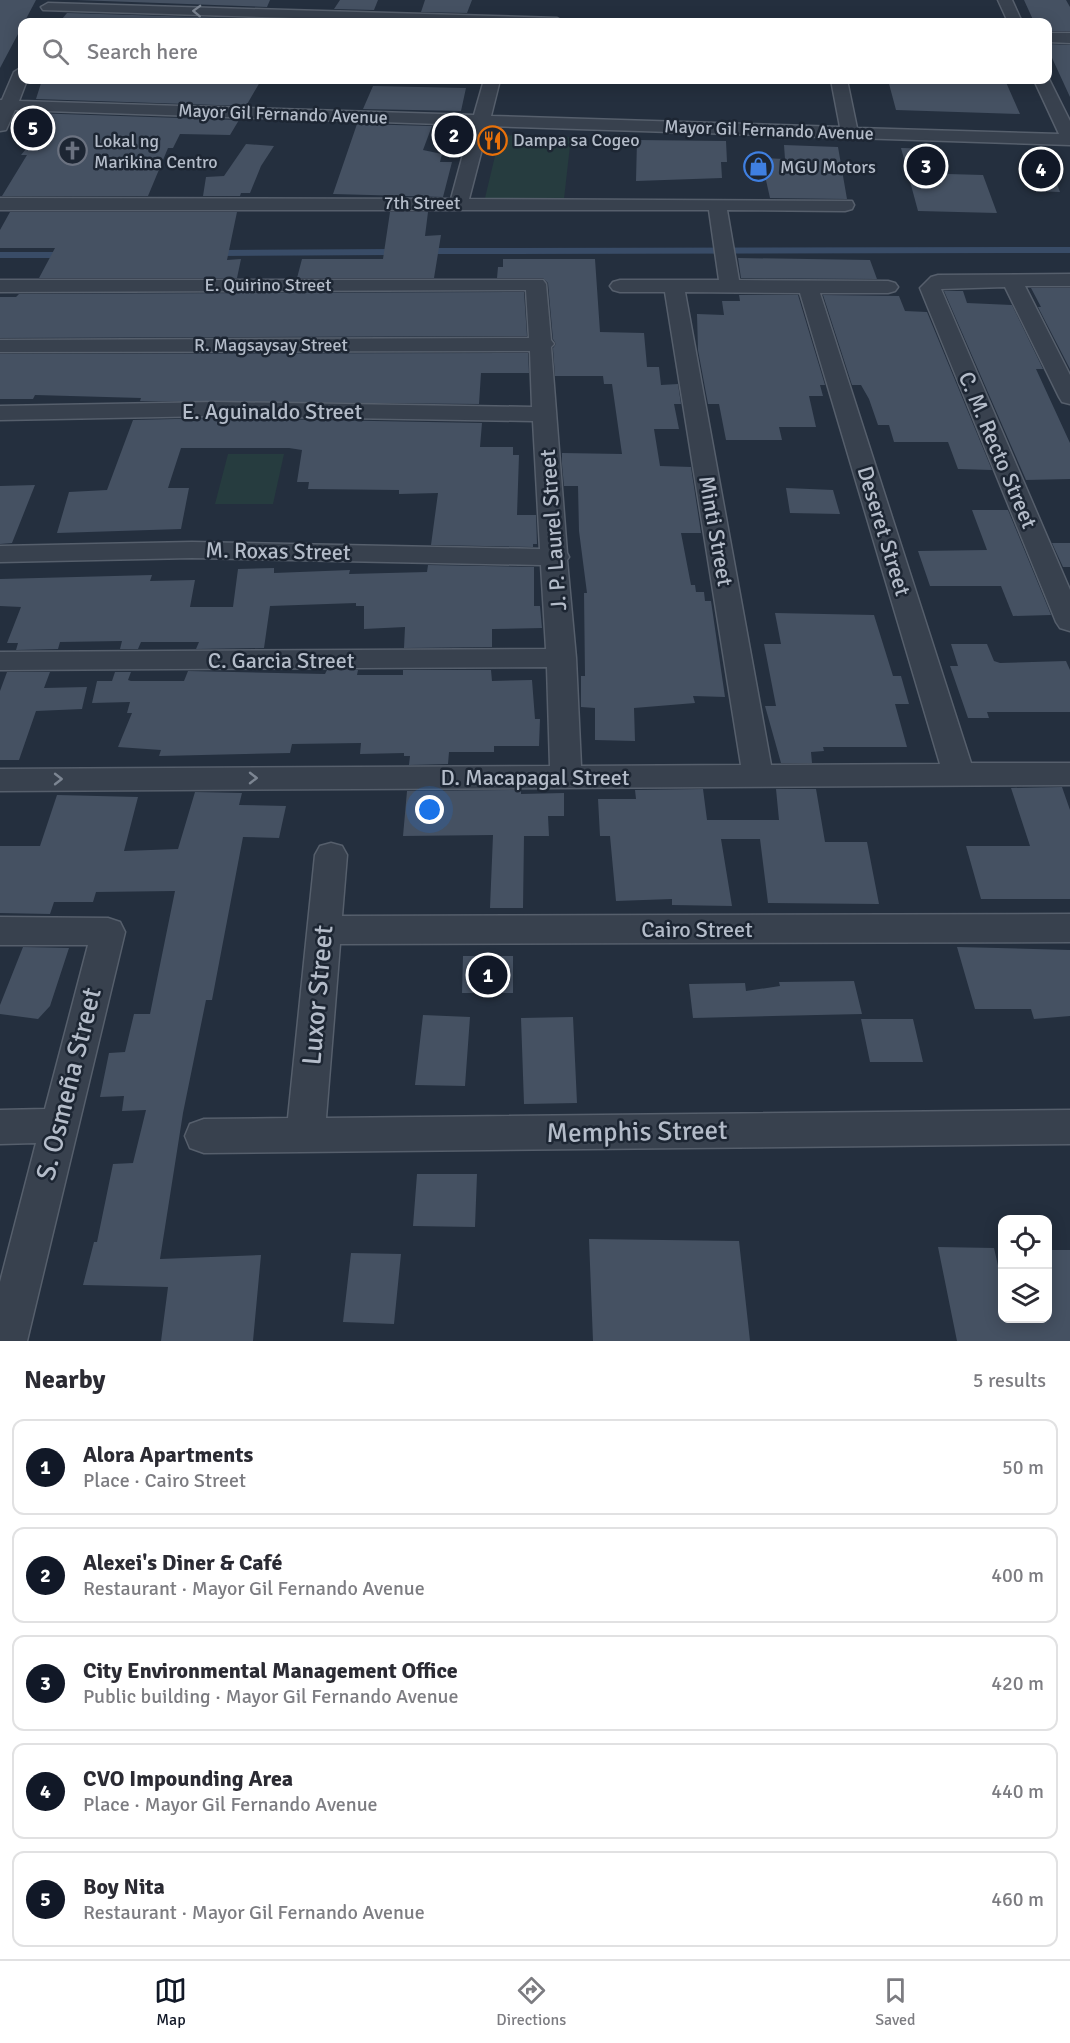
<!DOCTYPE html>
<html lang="en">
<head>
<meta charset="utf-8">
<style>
	body { margin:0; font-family:Signika,sans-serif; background:#f2f2f3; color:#2b2b33 }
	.controls { position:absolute; right:18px; bottom:18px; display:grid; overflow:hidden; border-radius:12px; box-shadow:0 3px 15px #0003 }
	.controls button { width:54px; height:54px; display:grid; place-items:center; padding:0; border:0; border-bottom:2px solid #e1e1e2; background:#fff; color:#2b2b33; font:30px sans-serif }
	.you { position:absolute; left:430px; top:810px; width:21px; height:21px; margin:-15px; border:4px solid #fff; border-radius:50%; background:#1a73e8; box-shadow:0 0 0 9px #1a73e833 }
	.badge { display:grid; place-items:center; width:39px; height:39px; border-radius:50%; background:#111827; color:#fff; font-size:20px; font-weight:700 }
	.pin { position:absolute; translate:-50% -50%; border:3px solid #fff; box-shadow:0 2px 6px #0006 }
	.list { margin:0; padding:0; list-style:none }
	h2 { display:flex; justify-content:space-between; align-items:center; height:78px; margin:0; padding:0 24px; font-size:26px }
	h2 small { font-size:20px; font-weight:400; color:#7c7c81 }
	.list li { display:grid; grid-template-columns:39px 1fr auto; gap:18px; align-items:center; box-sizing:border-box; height:96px; margin:0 12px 12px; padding:0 12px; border:2px solid #e1e1e2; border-radius:12px }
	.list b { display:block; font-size:22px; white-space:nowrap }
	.list p { margin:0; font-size:20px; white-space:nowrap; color:#7c7c81 }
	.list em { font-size:20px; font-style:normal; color:#7c7c81 }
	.icon { flex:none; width:33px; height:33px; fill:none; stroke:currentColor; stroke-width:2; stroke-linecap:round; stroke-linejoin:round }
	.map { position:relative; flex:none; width:1070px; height:1341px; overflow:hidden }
	.search { position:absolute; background:#fff; box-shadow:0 3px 15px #0003; left:18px; right:18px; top:18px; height:66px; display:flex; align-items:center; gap:15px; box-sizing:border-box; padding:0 21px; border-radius:12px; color:#7c7c81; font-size:22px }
	.sheet { height:618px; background:#fff }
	nav { display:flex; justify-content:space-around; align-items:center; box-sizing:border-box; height:84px; border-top:2px solid #e1e1e2; background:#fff; font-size:16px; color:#7c7c81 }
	nav a { display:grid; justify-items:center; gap:3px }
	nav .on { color:#111827 }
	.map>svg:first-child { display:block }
</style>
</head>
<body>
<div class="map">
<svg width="1070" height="1341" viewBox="0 0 1070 1341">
	<rect width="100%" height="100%" fill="#242f3e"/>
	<path fill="#263c3f" d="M500 135 571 137 564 199 485 198Z
		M228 454H284L273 504H215Z"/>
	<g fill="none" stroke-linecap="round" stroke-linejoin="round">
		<path stroke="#394c67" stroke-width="6" d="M430 251 1070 250
			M220 253 394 252
			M0 255H61"/>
	</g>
	<path fill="#455162" d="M0 0H36L0 68Z
		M76 0H270L267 7Z
		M340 0H378L374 10 334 9Z
		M425 0H472L467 13 421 12Z
		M1024 0H1066L1070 7V31H1047V22H1034Z
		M67 13 261 19 236 20 234 22H111L112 21 62 19Z
		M1047 44 1070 45V97L1047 47Z
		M42 80H201L260 82 246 106 36 99Z
		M888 80H1005L1020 114 896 110Z
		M373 86 466 88 461 111 363 109Z
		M32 113 239 120 230 135 180 134 173 148H168L148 196H2L27 155H21L39 133H26Z
		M357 124 432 126 423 150 442 154 440 162H452L443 197 333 194Z
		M637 140 726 141 727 162H721L722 178 636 181Z
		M246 144 274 146 261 166 250 193H241L240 196H203L206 177 224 176Z
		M784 145 838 147 847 199 770 198 761 158 785 159Z
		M901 148 941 149 948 174 983 175 997 213 918 211Z
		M1021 159 1048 160 1060 192 1034 191Z
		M10 212H237L227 260 241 259 237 278H39L55 248H0V230Z
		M390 212H428L425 236 441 235 434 278H297L302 259H383Z
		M738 258 870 260 877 279 741 278Z
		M503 259H595L600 332 644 333 647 367H659L661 385 678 384 681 404H674L679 429H654L660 466 691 467 701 533H681L691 585H695L696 592H704L705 601H711L725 697 693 696 695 703 634 708 635 741 595 740V708L581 707V676H585L584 593H587L579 531 578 486H564L562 464V453L622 454 612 384H604L603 376H555L553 348 556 344 553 339 548 283 543 278H497L498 267H503Z
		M1031 288H1070V369L1038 307H1041Z
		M944 291H963L967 303 1012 305 1043 369H1036L1070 443V479L1026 480Z
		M524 292 527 336 0 338V297H16L19 294Z
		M739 295H798L825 385H820L823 396H809L816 427H779L782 440H726L719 404H708L698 350 697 314 724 315 722 301H740Z
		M823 295 899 296 905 311 927 312 992 470 958 469 948 442H894L889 425H878L869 399 861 385H852Z
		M528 353 529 373H481L479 404 140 401 141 398 35 395 33 399H0V354Z
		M215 418 482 423 480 447H513V455H519L517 515H536L537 544H533V547L431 545 438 493 399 494V490L308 489 309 482H297L302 450 289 448H181L168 488H189L181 529 57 533 69 492 107 490 133 420Z
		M35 485 12 543 0 544V486Z
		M786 488 833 490 840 514 790 513Z
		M972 510H1008L1051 615 1013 616 1001 586H930L918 551 987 550Z
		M1052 543H1070V567H1063Z
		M428 565 534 567V606H540L542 628 492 629V647L404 648 405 627 364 629V606H356V603L270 606 264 648 196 649 199 642H141L138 649H120L122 641 60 642 58 649 16 650 18 643H7L21 607 0 606V579L152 575 150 581 195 580 190 607H233L238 569 274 568V573L350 570 349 574 427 572Z
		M775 613 874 615 893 676H901L909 704H895L907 747H823L824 751 811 752 812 763H781L765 706H776L764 644H781Z
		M951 644H987L994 661 1000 663 1066 661 1070 670V712H987L989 718H968L950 666H958Z
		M327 670H358L357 675H403V670H491L492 681 532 680 535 719H540L539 746H494V752H449L448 764 409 765 410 756H404V753L360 754 361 743 292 744 290 753 159 756 161 750 118 747 132 713H127L130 702 92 703 97 681H112L115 672H131L128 680 131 681H184L188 671 325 674Z
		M7 672H50L44 688 87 687 82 709 36 711 19 760H0V691Z
		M1062 787 1070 810V899H981L966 846H1030L1011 788Z
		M703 789 707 820H779L776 789H816L825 842H867L879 904 768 903 760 839H721L732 906 672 905V899L616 901 610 836H600L598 799H636L635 790Z
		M521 790V794L564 793V816H548L549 836H524L523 908H490L493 835 403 836 407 791Z
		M195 792 242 793 239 805 286 806 279 838 243 837 212 1000H206L183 1113 160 1259 261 1255 253 1341H161L168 1287 83 1285 94 1242H97L113 1164 133 1163 146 1110 122 1111 124 1096 100 1097 109 1053 125 1052 134 1014H150L175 891 96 892 93 902H54L50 914 0 913V846H40L57 795 138 797 124 851 178 849Z
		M23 947 69 948 50 1006 38 1019 0 1014V1005Z
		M957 947 1070 950V1016L1034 1019 1031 1009H975Z
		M463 956H513V993H462Z
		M854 981 862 1014 693 1018 689 984 745 983 746 991 780 986 779 982Z
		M423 1015 470 1017 465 1086 415 1085Z
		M573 1017 577 1103 524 1104 521 1018Z
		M861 1019H913L923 1062H870Z
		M417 1174H477L475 1227 413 1226Z
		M589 1239 739 1241 750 1341H593Z
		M938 1247 994 1248 1002 1283V1318H1047V1250H1070V1341H957Z
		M351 1253 401 1254 394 1324 343 1322Z"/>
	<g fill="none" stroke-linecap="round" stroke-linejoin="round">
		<defs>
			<path id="minor" d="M998 0H1012L1022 22H1008Z
				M48 3 557 18 564 22H424L43 10 41 7Z
				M1048 33H1070V43L1048 42Z
				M22 67V80H27L19 101 474 115 484 80H500L491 116 840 127 831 80H847L857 128 1059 134 1034 80H1048V77L1070 121V145L488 126 469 199 852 201 854 205 852 209 845 211 727 210 739 280 888 281 895 283 898 287 895 291 888 293H820L971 763H1070V785L0 791V769L550 766 547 667 0 670V652L546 649 541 565 192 558 0 562V546L192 542 540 549 533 421 215 416 0 420V406L215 402 532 407 530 351 0 352V340L529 338 526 290 0 292V280H543L546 284 551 340 554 344 551 347 567 553 569 557 567 560 576 658 581 766 741 765 665 292H620L613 290 610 286 613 282 620 280H719L709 210H0V198L451 199 471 125 15 110 6 130 0 131V100H2L14 72ZM685 292 800 293 940 764 771 765Z
				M1070 274V286H1025L1070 375V404L1062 402 1059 397 1005 287 941 289 1070 590V631L1060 628 1056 622 920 288 931 277 938 275Z
				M331 843 342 846 347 855 342 916 1070 914V942L340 944 326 1118 1070 1110V1144L204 1153 190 1148 185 1136 190 1124 204 1119 288 1118 315 855 320 846Z
				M0 917 108 918 120 922 125 932 27 1341H0V1282L36 1143 0 1144V1110L45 1109 88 945H0Z"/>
		</defs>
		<use href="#minor" stroke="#565f6c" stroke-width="3"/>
		<use href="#minor" fill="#38414e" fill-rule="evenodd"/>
	</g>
	<defs><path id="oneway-chevron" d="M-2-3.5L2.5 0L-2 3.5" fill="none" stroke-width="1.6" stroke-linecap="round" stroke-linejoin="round" transform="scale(1.5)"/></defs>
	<g stroke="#7c8592">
		<use href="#oneway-chevron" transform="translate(197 11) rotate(-178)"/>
		<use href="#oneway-chevron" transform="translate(253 778)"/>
		<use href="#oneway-chevron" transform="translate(58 779)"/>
	</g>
	<defs>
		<symbol id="restaurant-ring" viewBox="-11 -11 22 22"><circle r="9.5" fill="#1d2633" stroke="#e8710a" stroke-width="1.5"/><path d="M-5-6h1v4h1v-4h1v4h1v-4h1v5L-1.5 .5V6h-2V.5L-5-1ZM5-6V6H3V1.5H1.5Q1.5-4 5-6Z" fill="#e8710a"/></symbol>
		<symbol id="church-ring" viewBox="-11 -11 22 22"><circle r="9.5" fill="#1d2633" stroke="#6b7280" stroke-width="1.5"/><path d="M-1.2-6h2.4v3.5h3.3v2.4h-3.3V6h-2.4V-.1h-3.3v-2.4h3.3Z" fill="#6b7280"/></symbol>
		<symbol id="shop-ring" viewBox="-11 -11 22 22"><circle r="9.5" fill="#1d2633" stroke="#3f7fe0" stroke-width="1.5"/><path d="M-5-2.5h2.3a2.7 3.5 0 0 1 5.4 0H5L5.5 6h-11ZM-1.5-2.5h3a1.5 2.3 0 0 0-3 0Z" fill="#3f7fe0"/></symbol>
	</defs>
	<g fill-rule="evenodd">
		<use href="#restaurant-ring" x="476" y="124" width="33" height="33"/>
		<use href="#church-ring" x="56" y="134" width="33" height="33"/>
		<use href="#shop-ring" x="742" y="150" width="33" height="33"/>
	</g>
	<g text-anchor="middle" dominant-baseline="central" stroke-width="5" stroke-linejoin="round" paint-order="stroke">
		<g font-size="18" fill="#b4bcc9" stroke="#1d2633">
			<text transform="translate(283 114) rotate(2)">Mayor Gil Fernando Avenue</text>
			<text transform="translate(769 130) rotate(2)">Mayor Gil Fernando Avenue</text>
			<text x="422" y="203">7th Street</text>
			<text x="268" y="285">E. Quirino Street</text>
			<text x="271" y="345">R. Magsaysay Street</text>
		</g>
		<g font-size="18" fill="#b4bcc9" stroke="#1d2633" text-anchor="start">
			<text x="513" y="140">Dampa sa Cogeo</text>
			<text x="94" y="141">Lokal ng<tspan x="94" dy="21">Marikina Centro</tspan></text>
			<text x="780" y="167">MGU Motors</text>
		</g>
		<g font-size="22" fill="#b4bcc9" stroke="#1d2633">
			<text x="272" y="411">E. Aguinaldo Street</text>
			<text transform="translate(998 450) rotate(67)">C. M. Recto Street</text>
			<text transform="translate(553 530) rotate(-94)">J. P. Laurel Street</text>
			<text transform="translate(716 531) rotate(80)">Minti Street</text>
			<text transform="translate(884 531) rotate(73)">Deseret Street</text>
			<text transform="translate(278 551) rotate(1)">M. Roxas Street</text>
			<text x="281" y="660">C. Garcia Street</text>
			<text x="535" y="777">D. Macapagal Street</text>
			<text x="697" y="929">Cairo Street</text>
		</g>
		<g font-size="27" fill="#b4bcc9" stroke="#1d2633">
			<text transform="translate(318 995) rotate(-85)">Luxor Street</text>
			<text transform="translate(69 1084) rotate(-76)">S. Osmeña Street</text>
			<text transform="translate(637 1132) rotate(-1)">Memphis Street</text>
		</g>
	</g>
</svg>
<div class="controls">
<button><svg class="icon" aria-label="locate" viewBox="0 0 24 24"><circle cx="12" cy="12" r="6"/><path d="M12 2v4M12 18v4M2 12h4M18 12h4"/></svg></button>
<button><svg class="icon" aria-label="layers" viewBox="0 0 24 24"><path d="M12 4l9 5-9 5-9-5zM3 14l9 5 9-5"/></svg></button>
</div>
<div class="you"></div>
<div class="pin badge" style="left:488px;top:975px">1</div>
<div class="pin badge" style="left:454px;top:135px">2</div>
<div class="pin badge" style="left:926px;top:166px">3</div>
<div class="pin badge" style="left:1041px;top:169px">4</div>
<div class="pin badge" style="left:33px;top:128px">5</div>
<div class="search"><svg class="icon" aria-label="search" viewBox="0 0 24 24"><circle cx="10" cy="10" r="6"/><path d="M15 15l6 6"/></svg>Search here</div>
</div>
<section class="sheet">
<h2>Nearby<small>5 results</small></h2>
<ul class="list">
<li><span class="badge">1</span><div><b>Alora Apartments</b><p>Place · Cairo Street</p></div><em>50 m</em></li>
<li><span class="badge">2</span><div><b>Alexei's Diner &amp; Café</b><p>Restaurant · Mayor Gil Fernando Avenue</p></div><em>400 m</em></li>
<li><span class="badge">3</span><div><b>City Environmental Management Office</b><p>Public building · Mayor Gil Fernando Avenue</p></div><em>420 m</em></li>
<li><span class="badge">4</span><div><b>CVO Impounding Area</b><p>Place · Mayor Gil Fernando Avenue</p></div><em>440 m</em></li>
<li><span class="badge">5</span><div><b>Boy Nita</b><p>Restaurant · Mayor Gil Fernando Avenue</p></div><em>460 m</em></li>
</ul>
</section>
<nav>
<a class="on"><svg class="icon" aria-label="map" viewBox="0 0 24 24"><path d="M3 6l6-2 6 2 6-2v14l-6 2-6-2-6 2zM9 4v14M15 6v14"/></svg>Map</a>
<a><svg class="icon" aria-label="directions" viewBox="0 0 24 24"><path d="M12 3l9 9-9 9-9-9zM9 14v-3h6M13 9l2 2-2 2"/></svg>Directions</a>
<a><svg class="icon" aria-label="saved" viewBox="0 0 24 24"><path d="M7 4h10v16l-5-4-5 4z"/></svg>Saved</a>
</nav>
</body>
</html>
